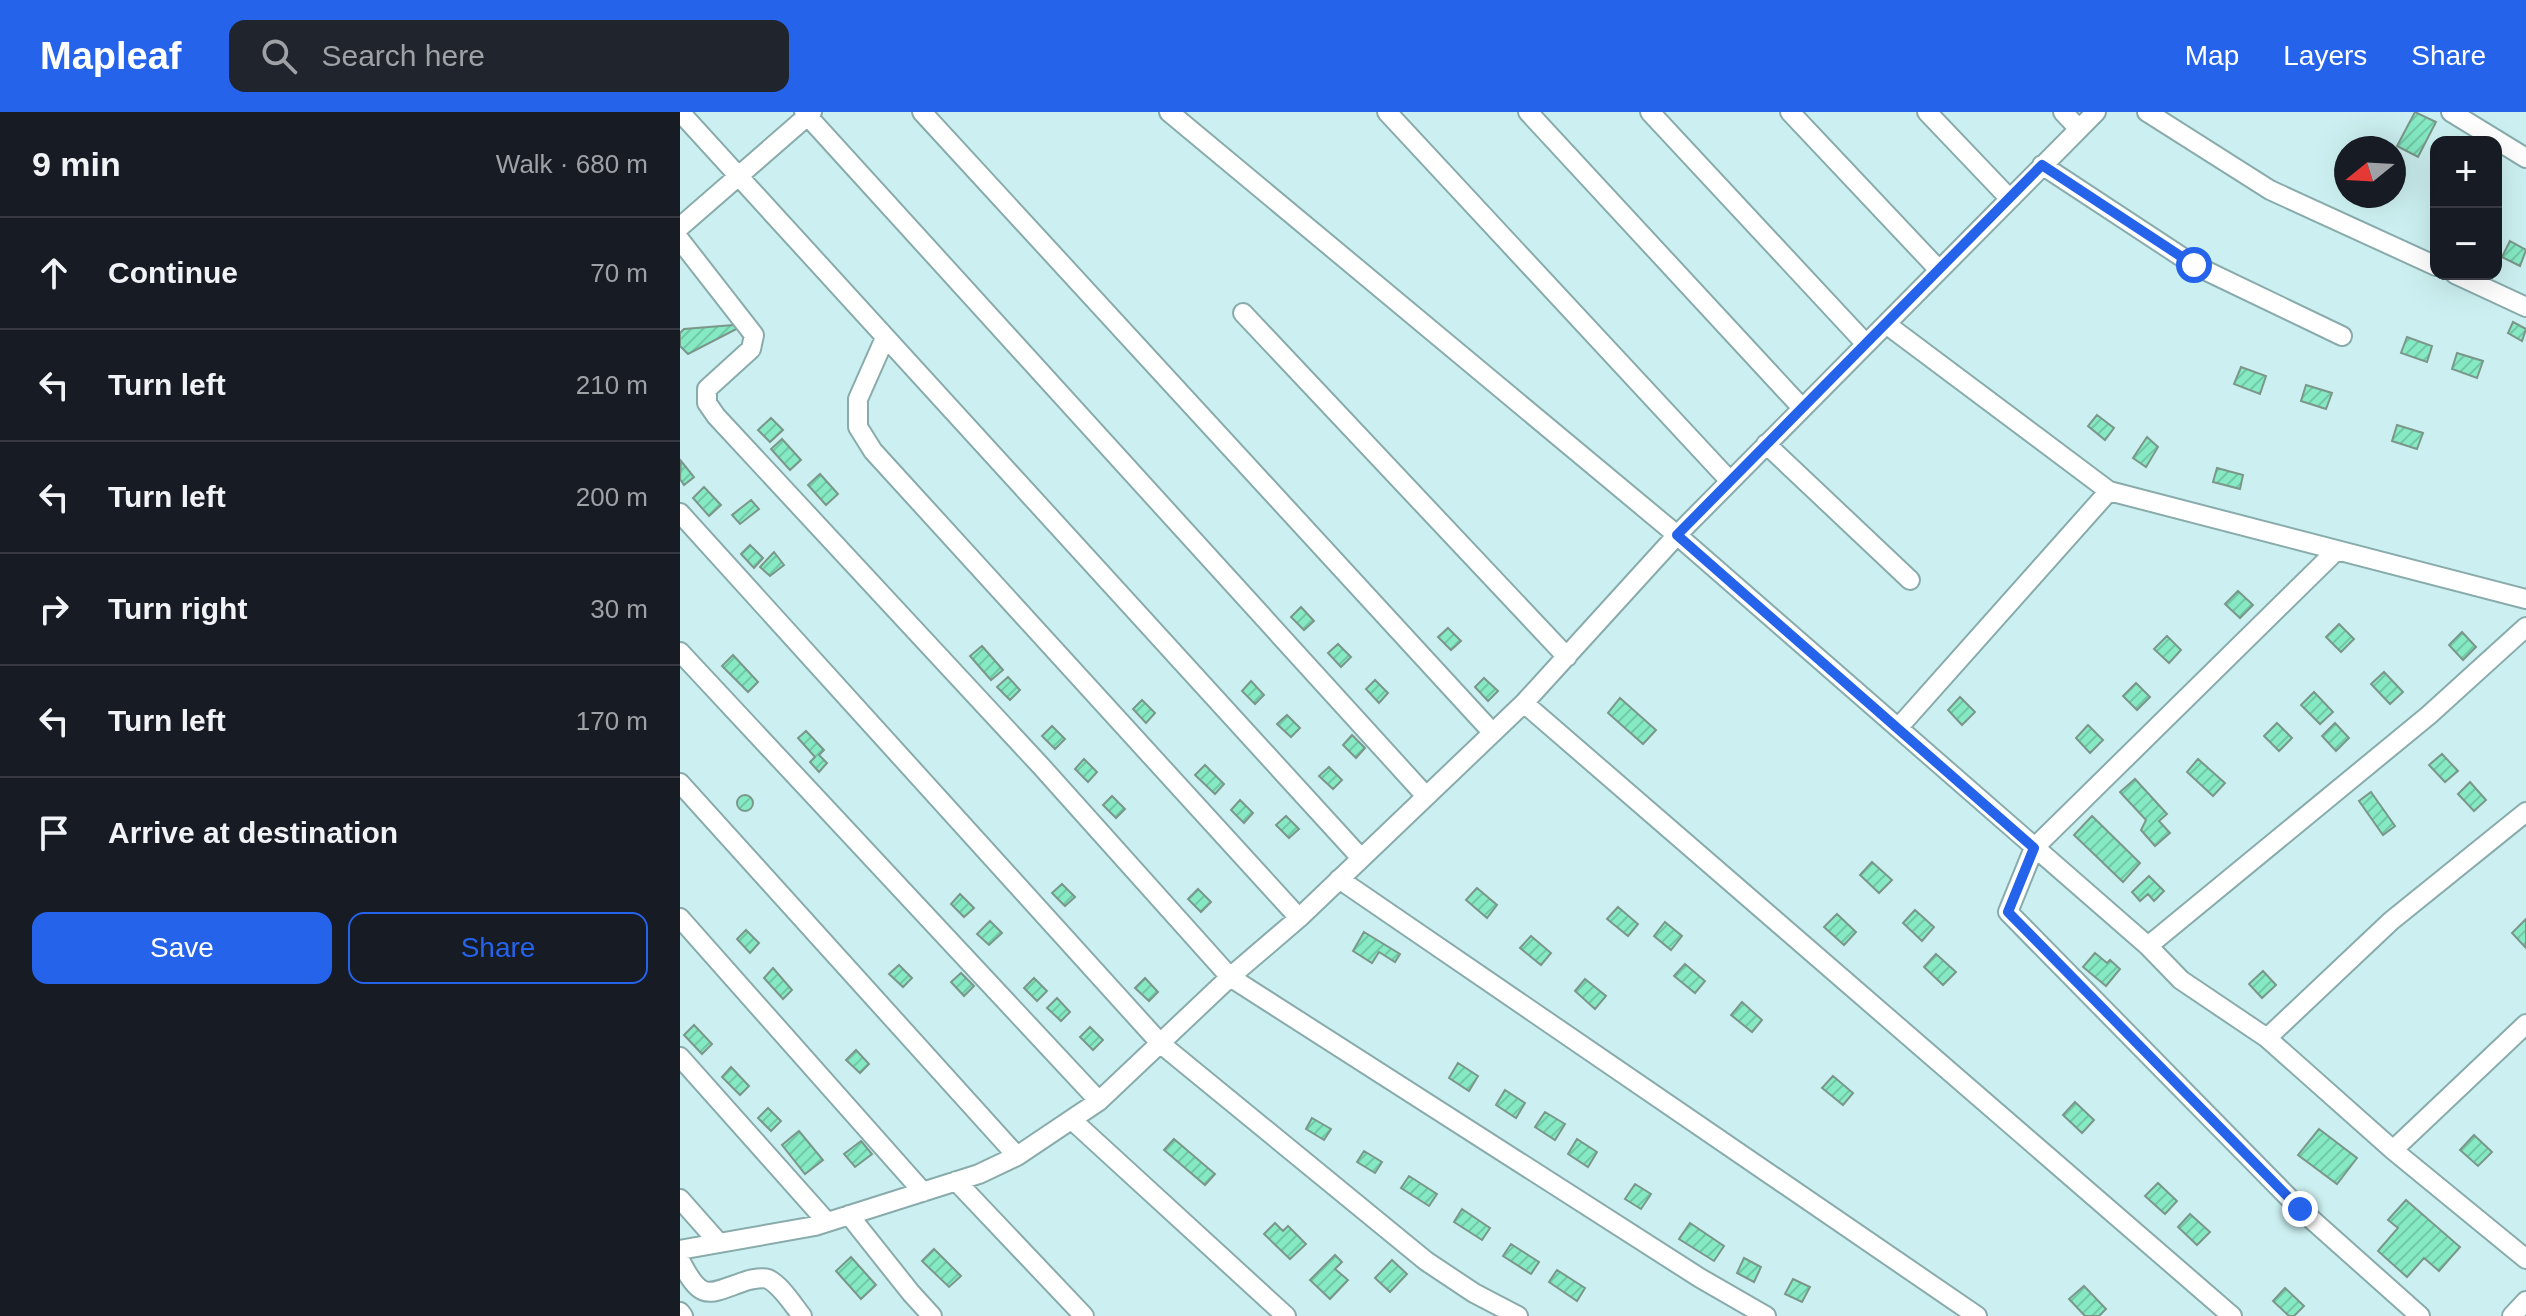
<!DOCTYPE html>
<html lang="en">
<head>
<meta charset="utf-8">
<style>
	body { margin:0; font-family:Arial,sans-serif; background:#20242c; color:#f1f3f6 }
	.controls { position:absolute; right:24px; top:24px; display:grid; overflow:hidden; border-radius:16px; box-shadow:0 8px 32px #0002 }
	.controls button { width:72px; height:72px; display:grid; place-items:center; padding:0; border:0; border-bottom:2px solid #363941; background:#171b24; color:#f1f3f6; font:40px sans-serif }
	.compass { position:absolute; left:1654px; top:24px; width:72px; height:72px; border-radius:50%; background:#171b24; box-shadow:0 8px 32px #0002; rotate:252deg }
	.stop { position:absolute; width:24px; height:24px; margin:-18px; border:6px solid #2563eb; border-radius:50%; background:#fff }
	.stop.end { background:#2563eb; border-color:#fff; box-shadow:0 2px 8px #0008 }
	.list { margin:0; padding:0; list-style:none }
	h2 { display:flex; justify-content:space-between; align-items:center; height:104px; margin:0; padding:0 32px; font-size:34px }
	h2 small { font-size:26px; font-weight:400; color:#9ea1a6 }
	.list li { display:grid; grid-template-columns:52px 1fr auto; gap:24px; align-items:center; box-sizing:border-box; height:112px; padding:0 32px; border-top:2px solid #363941 }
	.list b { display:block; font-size:30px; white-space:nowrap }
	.list em { font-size:26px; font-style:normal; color:#9ea1a6 }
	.actions { display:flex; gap:16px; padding:24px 32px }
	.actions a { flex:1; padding:18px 0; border:2px solid #2563eb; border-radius:16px; text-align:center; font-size:28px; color:#2563eb }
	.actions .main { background:#2563eb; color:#fff }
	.icon { flex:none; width:44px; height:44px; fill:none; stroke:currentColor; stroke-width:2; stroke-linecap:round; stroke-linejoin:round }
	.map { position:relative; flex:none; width:1846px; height:1204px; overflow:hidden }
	header { display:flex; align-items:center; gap:48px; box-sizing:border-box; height:112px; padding:0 40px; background:#2563eb; color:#fff }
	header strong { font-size:38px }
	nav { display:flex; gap:44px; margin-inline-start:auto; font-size:28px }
	.search { width:560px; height:72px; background:#20242c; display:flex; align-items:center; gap:20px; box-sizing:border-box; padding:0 28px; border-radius:16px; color:#9ea1a6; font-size:30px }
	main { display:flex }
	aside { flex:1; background:#171b24 }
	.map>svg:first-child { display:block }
</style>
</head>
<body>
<header>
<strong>Mapleaf</strong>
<div class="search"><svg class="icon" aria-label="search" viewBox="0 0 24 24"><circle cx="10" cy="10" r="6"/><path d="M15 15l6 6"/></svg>Search here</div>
<nav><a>Map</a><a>Layers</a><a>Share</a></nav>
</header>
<main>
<aside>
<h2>9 min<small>Walk · 680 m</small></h2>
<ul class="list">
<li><svg class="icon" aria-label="ahead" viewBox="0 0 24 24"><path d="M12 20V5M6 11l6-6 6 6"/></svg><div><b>Continue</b></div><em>70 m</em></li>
<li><svg class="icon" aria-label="left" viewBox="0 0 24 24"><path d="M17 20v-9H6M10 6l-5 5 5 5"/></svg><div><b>Turn left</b></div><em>210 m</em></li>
<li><svg class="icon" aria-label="left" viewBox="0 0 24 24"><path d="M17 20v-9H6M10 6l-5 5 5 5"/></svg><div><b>Turn left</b></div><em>200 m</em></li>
<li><svg class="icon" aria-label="right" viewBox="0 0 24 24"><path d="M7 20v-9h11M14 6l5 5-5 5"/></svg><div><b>Turn right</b></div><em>30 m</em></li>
<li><svg class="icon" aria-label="left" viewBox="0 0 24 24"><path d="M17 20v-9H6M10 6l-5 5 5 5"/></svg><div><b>Turn left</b></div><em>170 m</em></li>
<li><svg class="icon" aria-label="arrive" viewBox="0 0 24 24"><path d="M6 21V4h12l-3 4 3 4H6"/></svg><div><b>Arrive at destination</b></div></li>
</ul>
<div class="actions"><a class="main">Save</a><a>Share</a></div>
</aside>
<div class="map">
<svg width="1846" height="1204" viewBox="0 0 1846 1204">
	<defs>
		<pattern id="building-hatch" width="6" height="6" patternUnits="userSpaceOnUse" patternTransform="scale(2)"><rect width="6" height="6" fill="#85eac4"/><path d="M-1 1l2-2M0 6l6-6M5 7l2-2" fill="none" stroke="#71c8a7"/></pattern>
	</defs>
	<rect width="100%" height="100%" fill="#ccf0f1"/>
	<path fill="url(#building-hatch)" stroke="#7a978a" stroke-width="2" d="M1735 0 1756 10 1738 45 1717 34Z
		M1830 129 1846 138 1840 154 1822 145Z
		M1833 210 1846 217 1842 229 1828 221Z
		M66 212 8 242 0 234V221L4 217Z
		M1727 225 1752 234 1747 250 1721 241Z
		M1777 241 1803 249 1797 266 1772 257Z
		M1561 255 1586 264 1580 282 1554 272Z
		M1626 273 1652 281 1646 297 1621 289Z
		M1417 303 1434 316 1425 328 1408 314Z
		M91 306 103 318 90 330 78 318Z
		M1717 313 1743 321 1737 337 1712 329Z
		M1467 325 1478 335 1466 355 1453 346Z
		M102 327 121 348 110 358 91 337Z
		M1 349 14 365 4 373 0 367Z
		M1537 356 1563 363 1560 377 1533 370Z
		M140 362 158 382 146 393 128 373Z
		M24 375 41 393 29 404 13 386Z
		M71 388 79 397 60 412 52 403Z
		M70 433 83 446 74 456 61 442Z
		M94 440 104 453 90 464 80 455Z
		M1558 479 1573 493 1560 506 1545 492Z
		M621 495 634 509 624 518 611 505Z
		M1659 512 1674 527 1661 540 1646 525Z
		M768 516 781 529 771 538 758 525Z
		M1782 520 1796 535 1783 548 1769 533Z
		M1487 524 1501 538 1489 551 1474 537Z
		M658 532 671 545 661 555 648 541Z
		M302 534 323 558 311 568 290 544Z
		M53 543 78 570 68 580 42 554Z
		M1704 560 1723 580 1710 592 1691 572Z
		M328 565 340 578 330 588 317 575Z
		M804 566 818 579 808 589 795 575Z
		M695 568 708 581 699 591 686 577Z
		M571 569 584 583 575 592 562 579Z
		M1456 571 1470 585 1457 598 1443 584Z
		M1634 580 1653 600 1640 612 1621 593Z
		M1280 585 1295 600 1282 613 1268 598Z
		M940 586 976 618 963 632 928 601Z
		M462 588 475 601 466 611 453 597Z
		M607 603 620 616 611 625 597 612Z
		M1597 611 1612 626 1599 639 1584 624Z
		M1655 611 1669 626 1656 639 1642 624Z
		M1408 613 1423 628 1410 641 1396 626Z
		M372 614 385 627 375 637 362 624Z
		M126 619 144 638 139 643 147 651 139 660 130 650 135 645 118 626Z
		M672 623 685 636 676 646 663 633Z
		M1762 642 1778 659 1765 670 1749 653Z
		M404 647 417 660 408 670 395 657Z
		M1518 647 1545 671 1533 684 1507 660Z
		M525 653 544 672 535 682 515 663Z
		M649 655 662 668 653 677 639 664Z
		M1455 667 1487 702 1479 709 1490 721 1475 734 1461 718 1466 708 1440 680Z
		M1790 670 1806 688 1794 699 1778 682Z
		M1691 680 1715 714 1703 723 1679 689Z
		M57 691a8 8 0 1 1 16 0a8 8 0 1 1-16 0Z
		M432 684 445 697 436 706 423 693Z
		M560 688 573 701 564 711 551 698Z
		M606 704 619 717 609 726 596 713Z
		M1412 704 1460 751 1443 770 1394 723Z
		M1192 750 1212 768 1199 781 1180 763Z
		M1469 764 1484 779 1474 789 1468 782 1460 789 1452 780Z
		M382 772 395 785 385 794 372 781Z
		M797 776 817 793 807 806 786 788Z
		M518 777 531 790 521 800 508 787Z
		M280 782 294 796 284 805 271 792Z
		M938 795 958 812 948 824 927 807Z
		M1235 798 1254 815 1242 829 1223 811Z
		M1157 802 1176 820 1164 833 1144 815Z
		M1846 807V836L1832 821Z
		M310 809 322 821 309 833 297 822Z
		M985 810 1002 824 991 838 974 824Z
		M66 818 79 831 70 841 57 827Z
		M684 820 720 842 715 850 699 840 692 851 673 839Z
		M851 824 871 841 861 853 840 836Z
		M1415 841 1427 851 1430 848 1440 857 1426 874 1403 855Z
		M1256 842 1276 860 1263 873 1244 855Z
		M1005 852 1025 869 1015 881 994 864Z
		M219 853 232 866 223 875 209 862Z
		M93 856 112 878 103 887 84 866Z
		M1583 859 1596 873 1582 886 1569 872Z
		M281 861 294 874 284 884 271 870Z
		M354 866 367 879 357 889 344 876Z
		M465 866 478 880 469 889 455 876Z
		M905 867 926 884 915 897 895 879Z
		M377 886 390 900 381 909 367 896Z
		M1062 890 1082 908 1072 920 1051 903Z
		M14 913 32 932 22 942 4 923Z
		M410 915 423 928 413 938 400 925Z
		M176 938 189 952 180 961 166 948Z
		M778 951 798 964 789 979 769 966Z
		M51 955 69 974 60 983 42 965Z
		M1153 964 1173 981 1163 993 1142 976Z
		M825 978 845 991 836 1006 816 993Z
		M1395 990 1414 1008 1402 1021 1383 1003Z
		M88 996 101 1009 91 1019 78 1006Z
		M865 1000 885 1012 875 1028 855 1015Z
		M632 1006 651 1017 644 1028 626 1017Z
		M1639 1017 1677 1046 1657 1072 1618 1043Z
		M119 1019 143 1048 125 1062 102 1033Z
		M1794 1023 1812 1040 1798 1054 1780 1038Z
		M494 1027 535 1062 525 1073 484 1038Z
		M897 1027 917 1040 908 1055 888 1042Z
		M181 1029 192 1042 175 1055 164 1042Z
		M684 1039 702 1050 695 1061 677 1050Z
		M729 1064 757 1082 749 1094 721 1076Z
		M1478 1071 1497 1089 1485 1102 1465 1084Z
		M955 1072 971 1082 961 1097 945 1087Z
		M1726 1088 1780 1135 1759 1159 1744 1146 1727 1165 1698 1139 1718 1116 1708 1108Z
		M782 1097 810 1116 802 1128 774 1110Z
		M1510 1102 1530 1120 1517 1133 1498 1115Z
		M595 1111 603 1119 608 1114 626 1132 610 1147 584 1122Z
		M1010 1111 1044 1134 1034 1149 999 1127Z
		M831 1132 859 1150 851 1162 823 1144Z
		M254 1137 281 1164 269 1175 242 1149Z
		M655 1143 662 1150 655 1157 668 1168 650 1187 630 1168Z
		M171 1145 196 1173 181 1187 156 1159Z
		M1064 1146 1081 1155 1074 1170 1057 1161Z
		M712 1148 727 1162 710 1180 695 1166Z
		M877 1158 905 1176 897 1189 869 1170Z
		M1113 1167 1130 1175 1122 1190 1105 1182Z
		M1404 1174 1426 1197 1419 1204H1405L1389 1187Z
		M1605 1176 1624 1194 1614 1204H1609L1593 1189Z"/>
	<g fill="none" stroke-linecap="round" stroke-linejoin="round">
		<defs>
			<path id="minor" d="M0 0 681 746
				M124 0 745 683
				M242 0 812 620
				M489 0 997 423 1468 834 1501 868 1587 926 1713 1038 1846 1147
				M707 0 1050 369
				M848 0 1122 296
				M970 0 1186 232
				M1110 0 1259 158
				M1247 0 1330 87
				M1383 0 1399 17
				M1467 0 1590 78 1756 154
				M1771 0 1846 46
				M1362 53 1514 153 1662 224
				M0 115 132 0
				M0 128 74 223 71 237 27 277V291L36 304 360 653 550 865 1020 1166 1086 1204
				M1775 162 1846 195
				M563 201 887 545
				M1206 212 1429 379 1846 487
				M205 226 178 287V315L193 339 619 806
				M1086 332 1230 468
				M0 401 481 932 746 1149 794 1181 838 1204
				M1657 438 1354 736 1328 800 1620 1097 1740 1204
				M0 540 419 989
				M844 591 1552 1204
				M1218 616 1429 379
				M0 671 337 1044
				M659 767 1297 1204
				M0 806 243 1080
				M1468 834 1749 603 1846 515
				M1587 926 1711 809 1846 700
				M0 945 147 1110
				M392 1008 606 1204
				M1713 1038 1846 912
				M276 1069 404 1204
				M0 1087 39 1131
				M169 1103 231 1181 252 1204
				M0 1138 135 1114 299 1062 337 1044 419 989 550 865 619 806 844 591 997 423 1416 0
				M0 1148C23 1193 28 1181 69 1168 75 1167 82 1165 88 1167 101 1173 113 1193 122 1204
				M0 1200 3 1204
				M1832 1204 1846 1189"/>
		</defs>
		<use href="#minor" stroke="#89abac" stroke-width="22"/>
		<use href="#minor" stroke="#fff" stroke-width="18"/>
	</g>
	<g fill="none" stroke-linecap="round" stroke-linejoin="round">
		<path stroke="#2563eb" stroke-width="10" d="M1514 153 1362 53 997 423 1354 736 1328 800 1620 1097"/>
	</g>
</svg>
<div class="controls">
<button>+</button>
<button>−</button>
</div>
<svg class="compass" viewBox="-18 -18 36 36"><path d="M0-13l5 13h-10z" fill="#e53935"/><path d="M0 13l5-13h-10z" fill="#9ea1a6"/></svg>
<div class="stop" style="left:1514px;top:153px"></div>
<div class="stop end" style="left:1620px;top:1097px"></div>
</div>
</main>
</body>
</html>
